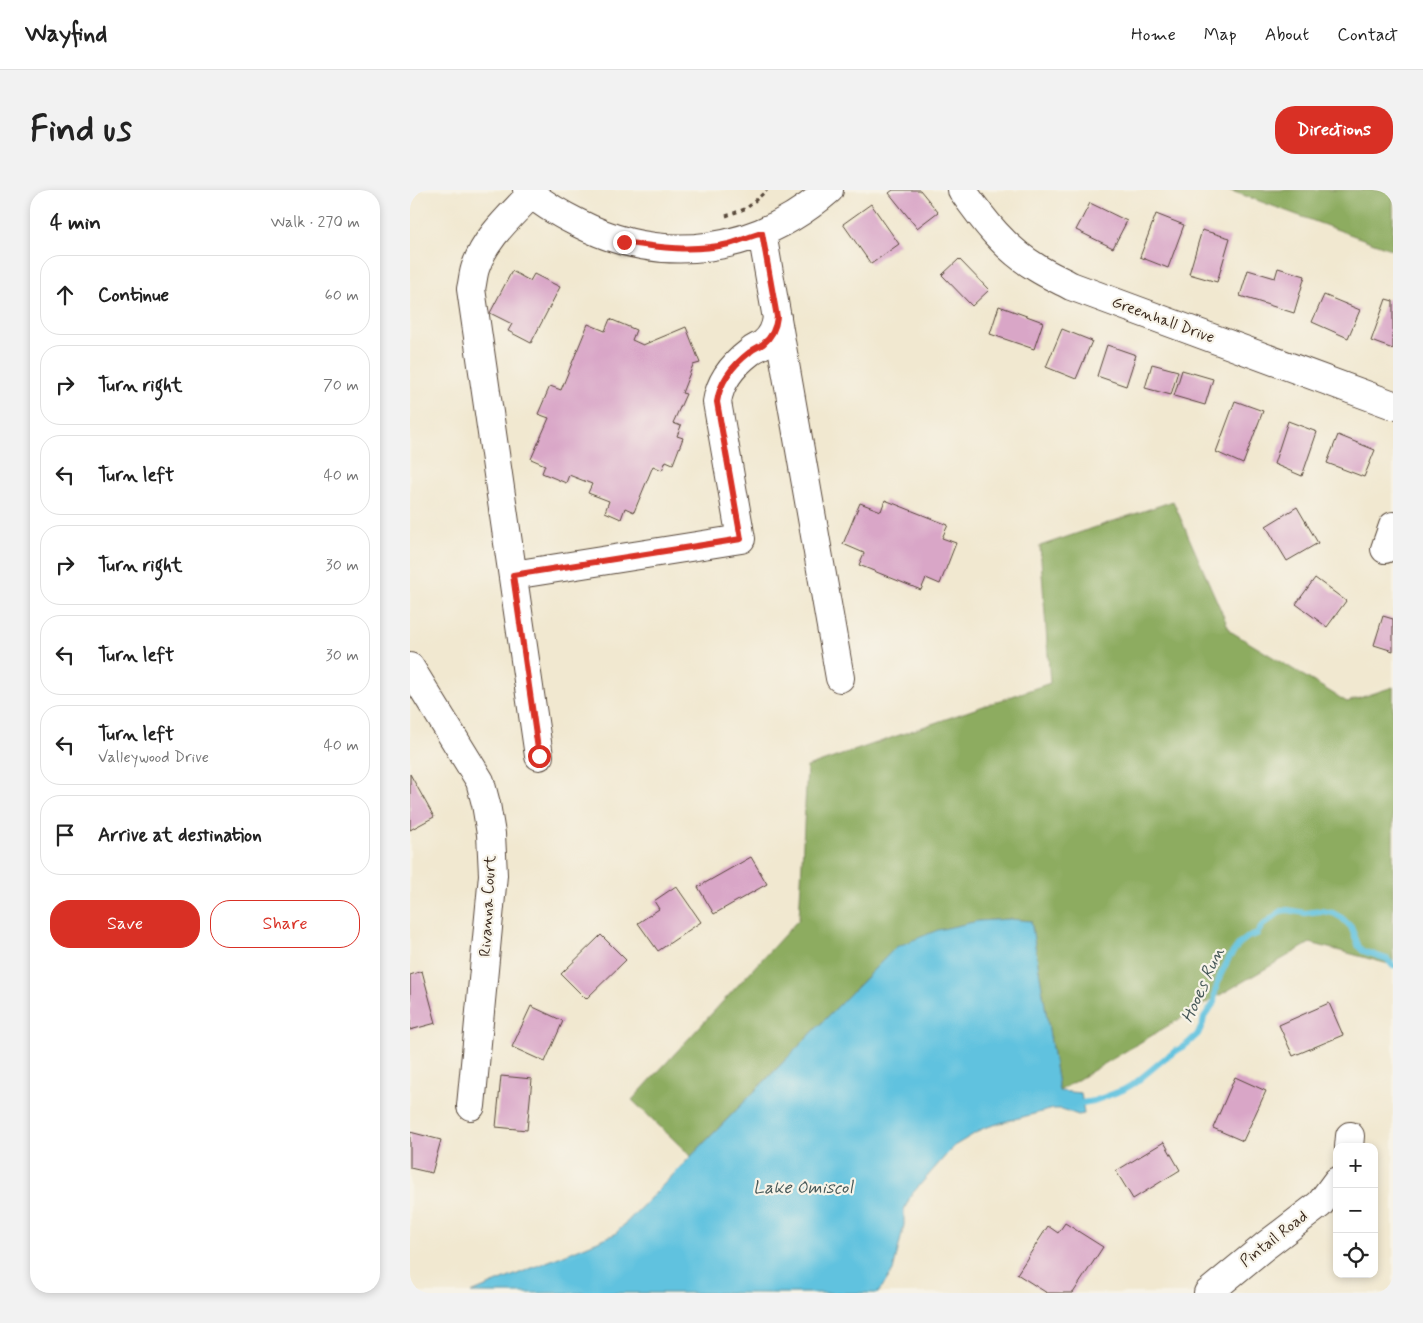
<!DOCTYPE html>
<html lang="en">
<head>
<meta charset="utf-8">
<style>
	body { margin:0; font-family:Mynerve,sans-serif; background:#f2f2f2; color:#222 }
	.controls { position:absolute; right:15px; bottom:15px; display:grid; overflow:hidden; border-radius:10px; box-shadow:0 2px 8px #0003 }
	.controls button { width:45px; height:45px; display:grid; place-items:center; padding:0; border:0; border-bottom:1px solid #e0e0e0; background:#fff; color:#222; font:25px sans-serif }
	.stop { position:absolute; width:15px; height:15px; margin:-11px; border:4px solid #d93025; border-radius:50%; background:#fff }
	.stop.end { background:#d93025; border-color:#fff; box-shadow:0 1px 5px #0008 }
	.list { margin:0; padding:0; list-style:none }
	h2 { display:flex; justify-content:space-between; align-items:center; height:65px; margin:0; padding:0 20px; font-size:21px }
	h2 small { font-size:16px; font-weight:400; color:#767676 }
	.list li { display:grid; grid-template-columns:32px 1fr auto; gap:15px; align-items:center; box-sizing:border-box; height:80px; margin:0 10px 10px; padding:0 10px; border:1px solid #e0e0e0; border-radius:20px }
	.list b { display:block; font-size:19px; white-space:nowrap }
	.list p { margin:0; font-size:16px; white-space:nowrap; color:#767676 }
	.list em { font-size:16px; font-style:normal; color:#767676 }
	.actions { display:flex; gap:10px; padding:15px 20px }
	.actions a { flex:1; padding:11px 0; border:1px solid #d93025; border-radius:20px; text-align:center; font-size:18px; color:#d93025 }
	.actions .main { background:#d93025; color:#fff }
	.icon { flex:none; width:28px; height:28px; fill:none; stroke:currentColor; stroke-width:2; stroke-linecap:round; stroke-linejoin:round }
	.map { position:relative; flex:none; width:983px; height:1103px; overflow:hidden; border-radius:20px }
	header { display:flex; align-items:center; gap:30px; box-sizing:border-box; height:70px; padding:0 25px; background:#fff; border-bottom:1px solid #e0e0e0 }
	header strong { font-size:24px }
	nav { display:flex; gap:28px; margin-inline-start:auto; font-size:18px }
	.intro { display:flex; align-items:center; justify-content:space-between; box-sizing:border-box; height:120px; padding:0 30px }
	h1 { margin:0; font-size:35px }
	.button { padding:12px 22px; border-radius:20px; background:#d93025; color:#fff; font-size:18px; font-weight:700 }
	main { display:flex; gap:30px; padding:0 30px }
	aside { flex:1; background:#fff; border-radius:20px; box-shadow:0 2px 8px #0003 }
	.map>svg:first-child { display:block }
</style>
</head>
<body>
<header>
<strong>Wayfind</strong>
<nav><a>Home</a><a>Map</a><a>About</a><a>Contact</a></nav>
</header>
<div class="intro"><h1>Find us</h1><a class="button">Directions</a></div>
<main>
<aside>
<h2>4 min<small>Walk · 270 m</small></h2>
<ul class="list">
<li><svg class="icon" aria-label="ahead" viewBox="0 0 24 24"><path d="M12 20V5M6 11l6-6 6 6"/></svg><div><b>Continue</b></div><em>60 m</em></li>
<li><svg class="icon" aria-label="right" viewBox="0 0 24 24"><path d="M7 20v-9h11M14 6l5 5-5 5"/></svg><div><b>Turn right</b></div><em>70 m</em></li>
<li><svg class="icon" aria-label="left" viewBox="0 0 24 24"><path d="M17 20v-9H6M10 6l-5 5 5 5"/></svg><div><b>Turn left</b></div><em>40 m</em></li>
<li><svg class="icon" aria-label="right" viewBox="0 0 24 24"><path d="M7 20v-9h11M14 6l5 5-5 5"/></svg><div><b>Turn right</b></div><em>30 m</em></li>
<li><svg class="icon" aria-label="left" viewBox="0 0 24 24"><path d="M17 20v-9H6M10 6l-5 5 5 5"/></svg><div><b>Turn left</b></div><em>30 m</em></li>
<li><svg class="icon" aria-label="left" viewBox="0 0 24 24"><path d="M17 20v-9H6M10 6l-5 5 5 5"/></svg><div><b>Turn left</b><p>Valleywood Drive</p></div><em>40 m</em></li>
<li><svg class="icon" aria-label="arrive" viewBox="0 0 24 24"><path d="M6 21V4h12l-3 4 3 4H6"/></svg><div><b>Arrive at destination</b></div></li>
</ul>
<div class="actions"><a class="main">Save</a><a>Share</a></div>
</aside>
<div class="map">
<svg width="983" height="1103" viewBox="0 0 983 1103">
	<rect width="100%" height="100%" fill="#f7f3e8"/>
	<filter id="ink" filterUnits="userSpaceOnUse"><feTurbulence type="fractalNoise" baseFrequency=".02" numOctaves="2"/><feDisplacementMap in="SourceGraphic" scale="10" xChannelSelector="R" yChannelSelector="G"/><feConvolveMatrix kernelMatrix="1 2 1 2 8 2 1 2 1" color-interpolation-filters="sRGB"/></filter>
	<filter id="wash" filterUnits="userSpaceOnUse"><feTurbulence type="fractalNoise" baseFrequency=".0096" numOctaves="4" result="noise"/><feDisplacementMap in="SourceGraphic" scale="20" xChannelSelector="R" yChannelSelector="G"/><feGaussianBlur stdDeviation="1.12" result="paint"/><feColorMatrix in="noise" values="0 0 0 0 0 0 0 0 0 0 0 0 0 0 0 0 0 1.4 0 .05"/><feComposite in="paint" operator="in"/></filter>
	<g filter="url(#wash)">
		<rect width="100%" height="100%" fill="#f1e8d0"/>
		<path fill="#8dac60" stroke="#646b3f" d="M819 0H983V60Z
			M763 311 820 441 937 512 983 497V775L900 753 796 813 649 901 621 731 600 729 568 731 486 757 281 966 222 910 389 729 397 577 640 493 630 356Z"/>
		<path fill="#61c2df" stroke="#4e767e" d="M600 729 621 731 649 901 671 903 674 924 668 925 652 919H643L597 931 574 938 544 956 501 1005 494 1020V1035L483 1081 468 1103H61L205 1044 486 757 528 740 568 731Z"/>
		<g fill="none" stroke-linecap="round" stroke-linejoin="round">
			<path stroke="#61c2df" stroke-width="6" d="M672 913 684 911 713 900 725 893 754 869 777 854 788 844 793 833 794 827 804 813 805 802 810 786 819 768 829 754 838 747 847 744 852 736 871 721 878 720 895 723 911 721 923 723 932 728 941 737 949 757 953 761 977 769 983 776"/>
		</g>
		<g id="blocks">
			<path fill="#d9a6c7" d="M483 0H510L528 22 507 38 479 3Z
				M680 13 717 31 703 58 666 40Z
				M461 14 489 54 461 74 433 34Z
				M746 24 774 35 758 78 730 67Z
				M792 40 820 48 807 92 779 84Z
				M549 69 579 100 562 116 532 85Z
				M868 78 895 86 884 123 830 106 838 80 865 88Z
				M102 81 120 91 124 84 150 97 121 153 98 141 102 134 80 123Z
				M914 105 950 120 938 148 902 132Z
				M976 109 983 111V159L961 151Z
				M589 116 633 132 624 159 580 144Z
				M200 129 226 140 222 150 233 155 276 137 290 173 283 175 272 203 276 204 263 233 271 236 267 246 273 248 263 274 256 271 252 280 243 276 224 322 215 318 211 329 195 322 199 311 178 303 182 294 159 285 156 293 132 283 135 275 121 269 139 228 128 224 140 196 151 200 178 134 195 141Z
				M652 139 682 151 666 189 636 177Z
				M697 155 726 165 716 196 687 186Z
				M742 174 768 181 761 205 735 198Z
				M772 180 803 189 795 215 764 206Z
				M825 211 853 221 833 274 806 262Z
				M878 231 907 242 892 286 864 274Z
				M928 245 965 260 954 287 917 273Z
				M475 310 538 335 532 348 546 353 530 394 516 388 511 400 449 375 454 363 433 354 450 313 471 321Z
				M887 317 908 353 877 371 856 336Z
				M905 388 936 411 917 437 886 414Z
				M973 426 983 429V461L964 455Z
				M0 584 24 627 0 640Z
				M341 667 357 694 304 724 288 697Z
				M266 696 291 732 248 761 228 733 249 719 244 711Z
				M191 745 216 770 176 809 151 784Z
				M12 781 26 833 0 840V785Z
				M919 813 933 845 883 866 869 835Z
				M121 816 153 831 135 872 102 857Z
				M91 886 122 889 117 940 86 937Z
				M825 887 856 901 833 951 803 938Z
				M0 942 31 950 22 983 0 978Z
				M754 952 770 980 723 1009 706 981Z
				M655 1033 693 1057 663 1103H637L607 1084 638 1036 648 1043Z"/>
		</g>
	</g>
	<g filter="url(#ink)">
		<use href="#blocks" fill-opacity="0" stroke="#564639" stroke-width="1"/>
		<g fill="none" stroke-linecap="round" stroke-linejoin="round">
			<defs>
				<path id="minor" d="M117 0C132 14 150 24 168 33 254 77 347 63 419 0
					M552 0C573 30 595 59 627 78 638 85 650 90 661 96L983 215
					M121 4C101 26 76 47 66 76 63 83 63 91 61 99L129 566
					M352 43 430 488
					M975 359 983 336
					M103 385 331 349 307 212C310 191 323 175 340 162 344 158 349 157 353 154 362 147 366 137 367 127
					M0 477 70 591 76 614 81 644 83 685 61 916
					M939 957 940 946
					M798 1103 855 1056 910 1014 927 991"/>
			</defs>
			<use href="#minor" stroke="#564639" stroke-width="30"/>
			<path stroke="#564639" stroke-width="3" stroke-dasharray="4 4" stroke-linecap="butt" d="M316 26 337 18 357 0"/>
			<use href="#minor" stroke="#fff" stroke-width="28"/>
		</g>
	</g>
	<g fill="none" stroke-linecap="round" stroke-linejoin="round" filter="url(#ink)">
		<path stroke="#d93025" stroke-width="6" d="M129 566 103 385 331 349 307 212C310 191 323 175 340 162 344 158 349 157 353 154 362 147 366 137 367 127L352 43C341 46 330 51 319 54 283 62 250 58 214 52"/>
	</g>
	<g text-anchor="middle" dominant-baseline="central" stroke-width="4.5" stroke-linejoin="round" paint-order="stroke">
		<g font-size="16" fill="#3b2a1e" stroke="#f7f3e8">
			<text transform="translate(753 130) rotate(20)">Greenhall Drive</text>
			<text transform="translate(78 716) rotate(-87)">Rivanna Court</text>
			<text transform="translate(864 1049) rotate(-38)">Pintail Road</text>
		</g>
		<g font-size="18" font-style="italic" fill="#465858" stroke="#f7f3e8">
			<text transform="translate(793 795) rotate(-66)">Hooes Run</text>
			<text x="393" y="998">Lake Omiscol</text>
		</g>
	</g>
</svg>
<div class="controls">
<button>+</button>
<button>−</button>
<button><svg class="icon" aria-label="locate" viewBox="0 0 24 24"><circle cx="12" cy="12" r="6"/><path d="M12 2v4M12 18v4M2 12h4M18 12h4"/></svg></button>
</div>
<div class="stop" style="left:129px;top:566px"></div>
<div class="stop end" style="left:214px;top:52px"></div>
</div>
</main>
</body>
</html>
